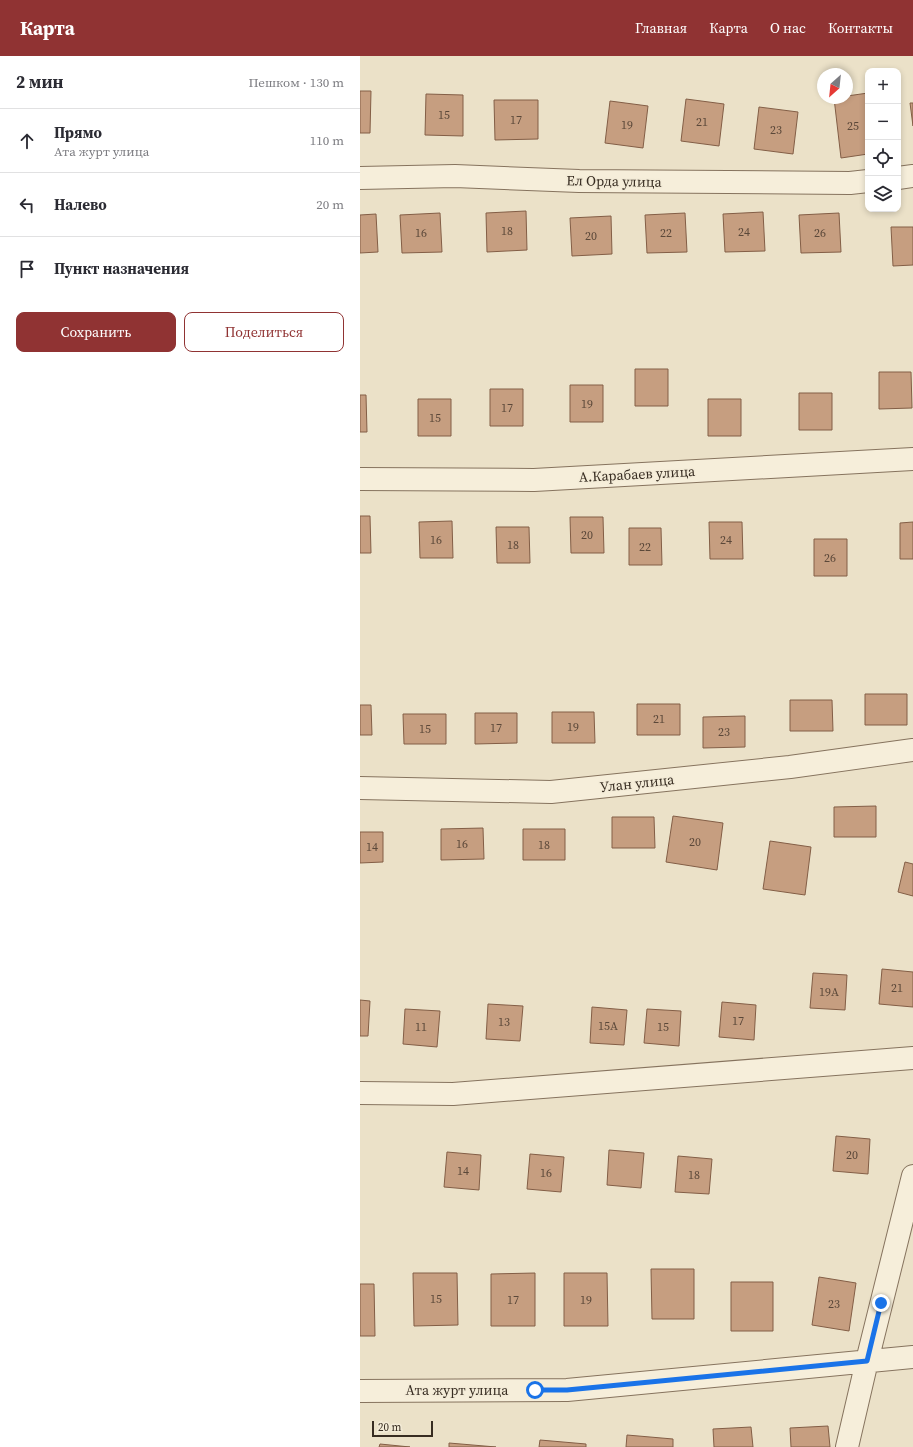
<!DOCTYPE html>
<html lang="ru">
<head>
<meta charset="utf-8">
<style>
	body { margin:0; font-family:"Source Serif 4",serif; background:#f2f2f3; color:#2b2b33 }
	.controls { position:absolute; right:12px; top:12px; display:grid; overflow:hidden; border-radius:8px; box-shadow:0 2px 6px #0003 }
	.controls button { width:36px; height:36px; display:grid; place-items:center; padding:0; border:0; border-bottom:1px solid #e1e1e2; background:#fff; color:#2b2b33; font:20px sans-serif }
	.compass { position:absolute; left:457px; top:12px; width:36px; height:36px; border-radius:50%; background:#fff; box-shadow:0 2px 6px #0003; rotate:207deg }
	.scale { position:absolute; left:12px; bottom:10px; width:61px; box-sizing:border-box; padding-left:4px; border:2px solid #372c21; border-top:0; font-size:11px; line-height:14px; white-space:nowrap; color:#372c21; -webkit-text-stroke:3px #f3ebd7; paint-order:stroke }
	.stop { position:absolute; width:12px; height:12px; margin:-9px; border:3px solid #1a73e8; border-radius:50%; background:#fff }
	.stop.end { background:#1a73e8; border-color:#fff; box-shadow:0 1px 4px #0008 }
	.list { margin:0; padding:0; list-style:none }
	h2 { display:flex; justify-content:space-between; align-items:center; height:52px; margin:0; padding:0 16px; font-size:17px }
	h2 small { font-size:13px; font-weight:400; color:#7c7c81 }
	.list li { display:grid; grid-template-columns:26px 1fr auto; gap:12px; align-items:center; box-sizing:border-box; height:64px; padding:0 16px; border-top:1px solid #e1e1e2 }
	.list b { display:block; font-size:15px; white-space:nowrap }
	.list p { margin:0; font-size:13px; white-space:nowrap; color:#7c7c81 }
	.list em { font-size:13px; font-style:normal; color:#7c7c81 }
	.actions { display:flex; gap:8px; padding:12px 16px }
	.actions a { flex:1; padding:9px 0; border:1px solid #903333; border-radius:8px; text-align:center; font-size:14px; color:#903333 }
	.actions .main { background:#903333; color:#fff }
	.icon { flex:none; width:22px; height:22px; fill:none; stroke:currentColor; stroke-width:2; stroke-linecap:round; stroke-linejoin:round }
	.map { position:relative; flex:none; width:553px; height:1391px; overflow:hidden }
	header { display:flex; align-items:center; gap:24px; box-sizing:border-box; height:56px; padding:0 20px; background:#903333; color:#fff }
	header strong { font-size:19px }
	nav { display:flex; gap:22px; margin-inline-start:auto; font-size:14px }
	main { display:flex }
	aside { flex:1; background:#fff }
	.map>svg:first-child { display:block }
</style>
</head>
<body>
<header>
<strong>Карта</strong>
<nav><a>Главная</a><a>Карта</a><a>О нас</a><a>Контакты</a></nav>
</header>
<main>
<aside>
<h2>2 мин<small>Пешком · 130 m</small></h2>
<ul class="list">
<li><svg class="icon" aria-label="ahead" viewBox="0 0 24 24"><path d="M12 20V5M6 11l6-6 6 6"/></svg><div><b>Прямо</b><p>Ата журт улица</p></div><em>110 m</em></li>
<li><svg class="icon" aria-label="left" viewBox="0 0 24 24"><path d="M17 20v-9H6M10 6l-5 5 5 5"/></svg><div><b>Налево</b></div><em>20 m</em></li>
<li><svg class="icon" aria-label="arrive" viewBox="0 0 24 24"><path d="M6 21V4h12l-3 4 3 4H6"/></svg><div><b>Пункт назначения</b></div></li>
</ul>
<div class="actions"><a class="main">Сохранить</a><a>Поделиться</a></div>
</aside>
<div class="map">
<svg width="553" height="1391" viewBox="0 0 553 1391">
	<rect width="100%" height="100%" fill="#ebe1c8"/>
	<path fill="#c69e80" stroke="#835e46" d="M0 35H11L10 77H0Z
		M508 37V98L481 102 474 42H487V40Z
		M66 38 103 39V80L65 79Z
		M326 43 364 48 359 90 321 85Z
		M134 44H178V83L135 84Z
		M250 45 288 50 283 92 245 87Z
		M550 47H553V70Z
		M399 51 438 56 433 98 394 93Z
		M166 155 167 194 127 196 126 157Z
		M403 156 405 195 365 196 363 158Z
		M80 157 82 196 42 197 40 159Z
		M325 157 327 196 287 197 285 159Z
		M479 157 481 196 441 197 439 159Z
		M16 158 18 196 0 197V159Z
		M251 160 252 198 212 200 210 162Z
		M531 171H553V209L533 210Z
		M275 313H308V350H275Z
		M519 316H551L552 352 519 353Z
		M210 329H243V366H210Z
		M130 333H163V370H130Z
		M439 337H472V374H439Z
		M0 339H6L7 376H0Z
		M58 343H91V380H58Z
		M348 343H381V380H348Z
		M0 460H10L11 497H0Z
		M210 461H243L244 497H211Z
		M92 465 93 502H60L59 466Z
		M349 466H382L383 503H350Z
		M553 466V503H540V467Z
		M136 471H169L170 507H137Z
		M269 472H301L302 509H269Z
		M454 483H487V520H454Z
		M505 638H547V669H505Z
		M430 644H472L473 675H430Z
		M277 648H320V679H277Z
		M0 649H11L12 679H0Z
		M192 656H234L235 687H192Z
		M115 657H157V687L115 688Z
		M43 658H86V688H44Z
		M385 660V691L343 692V661Z
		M516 750V781H474V751Z
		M313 760 363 767 357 814 306 806Z
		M252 761H294L295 792H252Z
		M123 772 124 803 81 804V773Z
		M163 773H205V804H163Z
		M0 776H23V806L0 807Z
		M410 785 451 791 445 839 403 833Z
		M545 806 553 808V840L538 836Z
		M522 913 553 916V951L519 948Z
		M453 917 487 919 485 954 450 952Z
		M0 944 10 945 8 980H0Z
		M362 946 396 949 394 984 359 981Z
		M128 948 163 950 160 985 126 983Z
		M232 951 267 954 264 989 230 987Z
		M45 953 80 955 77 991 43 988Z
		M287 953 321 955 319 990 284 987Z
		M476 1080 510 1083 508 1118 473 1115Z
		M249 1094 284 1097 281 1132 247 1129Z
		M87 1096 121 1099 119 1134 84 1131Z
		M170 1098 204 1101 201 1136 167 1133Z
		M318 1100 352 1103 349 1138 315 1136Z
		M291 1213H334V1263H292Z
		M53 1217H97L98 1269 54 1270Z
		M175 1217V1270H131V1218Z
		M204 1217H247L248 1270H204Z
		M459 1221 496 1227 489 1275 452 1269Z
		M371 1226H413V1275H371Z
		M0 1228H14L15 1280H0Z
		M468 1370 470 1391H431L430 1372Z
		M391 1371 393 1391H354L353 1373Z
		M267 1379 313 1383V1391H266Z
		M180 1384 226 1388V1391H179Z
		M89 1387 136 1391H89Z
		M20 1388 50 1391H19Z"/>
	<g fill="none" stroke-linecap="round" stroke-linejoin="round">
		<defs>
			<path id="minor" d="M0 122 95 120 219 125 490 127 508 125
				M538 122 553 120
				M0 423 174 424 553 403
				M0 732 191 736 430 711 553 694
				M0 1037 93 1038 553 1002
				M0 1335 207 1334 553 1301
				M487 1391 507 1305 553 1120"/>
		</defs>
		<use href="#minor" stroke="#86735e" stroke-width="24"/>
		<use href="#minor" stroke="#f6eeda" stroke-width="22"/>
	</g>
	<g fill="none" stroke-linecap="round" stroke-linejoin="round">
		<path stroke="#1a73e8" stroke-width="5" d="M175 1334H207L507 1305 521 1247"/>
	</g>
	<g text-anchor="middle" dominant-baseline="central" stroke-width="3" stroke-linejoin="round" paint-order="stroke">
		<g font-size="12" fill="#5b4839">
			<text x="84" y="59">15</text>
			<text x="156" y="64">17</text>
			<text x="342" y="66">21</text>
			<text x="267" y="69">19</text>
			<text x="493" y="70">25</text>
			<text x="416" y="74">23</text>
			<text x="147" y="175">18</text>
			<text x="384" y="176">24</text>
			<text x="61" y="177">16</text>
			<text x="306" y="177">22</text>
			<text x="460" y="177">26</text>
			<text x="231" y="180">20</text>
			<text x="227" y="348">19</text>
			<text x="147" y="352">17</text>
			<text x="75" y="362">15</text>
			<text x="227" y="479">20</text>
			<text x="76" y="484">16</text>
			<text x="366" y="484">24</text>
			<text x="153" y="489">18</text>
			<text x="285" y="491">22</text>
			<text x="470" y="502">26</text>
			<text x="299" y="663">21</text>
			<text x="213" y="671">19</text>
			<text x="136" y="672">17</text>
			<text x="65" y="673">15</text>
			<text x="364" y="676">23</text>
			<text x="335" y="786">20</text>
			<text x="102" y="788">16</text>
			<text x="184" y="789">18</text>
			<text x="12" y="791">14</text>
			<text x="537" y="932">21</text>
			<text x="469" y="936">19А</text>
			<text x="378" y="965">17</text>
			<text x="144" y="966">13</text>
			<text x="248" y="970">15А</text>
			<text x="61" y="971">11</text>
			<text x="303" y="971">15</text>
			<text x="492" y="1099">20</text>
			<text x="103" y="1115">14</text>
			<text x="186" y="1117">16</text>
			<text x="334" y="1119">18</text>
			<text x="76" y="1243">15</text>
			<text x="153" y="1244">17</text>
			<text x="226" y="1244">19</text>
			<text x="474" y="1248">23</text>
		</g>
		<g font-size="14" fill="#372c21" stroke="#f3ebd7">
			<text transform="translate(254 125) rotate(1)">Ел Орда улица</text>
			<text transform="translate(277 418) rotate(-3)">А.Карабаев улица</text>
			<text transform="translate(277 727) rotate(-6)">Улан улица</text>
			<text x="97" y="1334">Ата журт улица</text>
		</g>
	</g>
</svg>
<div class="controls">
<button>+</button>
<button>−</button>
<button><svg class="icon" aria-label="locate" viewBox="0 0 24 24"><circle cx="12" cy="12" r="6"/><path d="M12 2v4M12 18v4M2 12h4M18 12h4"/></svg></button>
<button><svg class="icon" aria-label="layers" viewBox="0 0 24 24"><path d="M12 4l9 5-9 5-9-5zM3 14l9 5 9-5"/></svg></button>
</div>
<svg class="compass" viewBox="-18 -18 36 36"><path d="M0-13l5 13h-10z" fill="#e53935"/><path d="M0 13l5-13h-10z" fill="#7c7c81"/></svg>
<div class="scale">20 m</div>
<div class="stop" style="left:175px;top:1334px"></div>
<div class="stop end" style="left:521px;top:1247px"></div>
</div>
</main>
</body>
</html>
